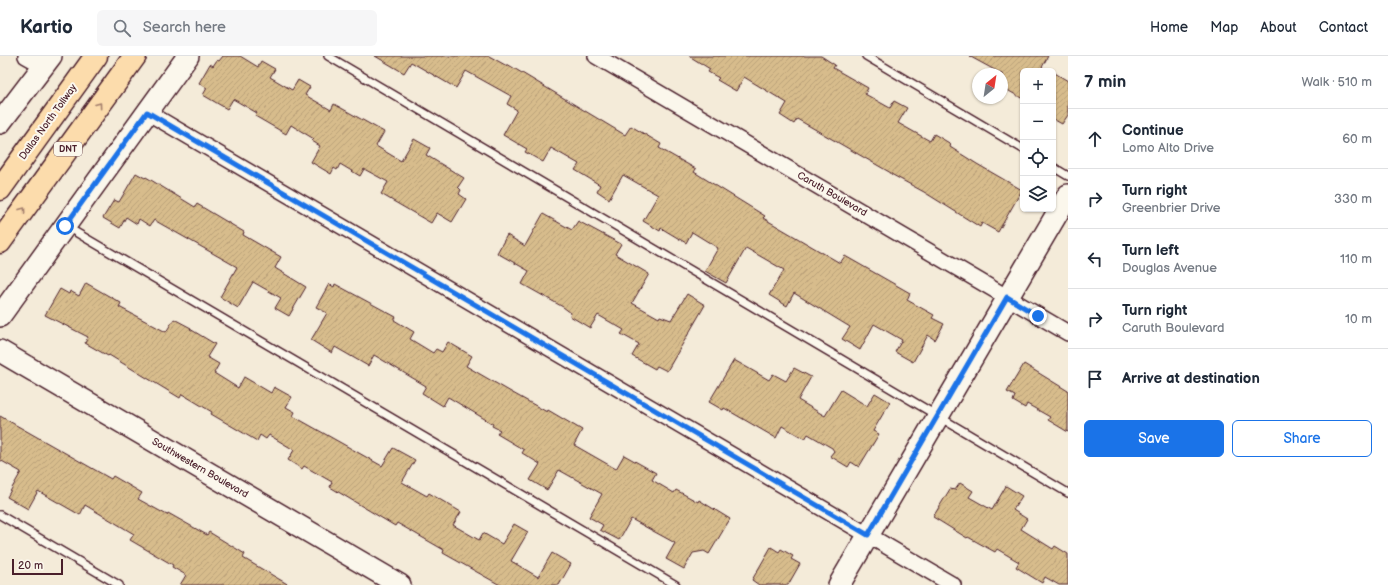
<!DOCTYPE html>
<html lang="en">
<head>
<meta charset="utf-8">
<style>
	body { margin:0; font-family:"Balsamiq Sans",sans-serif; background:#f6f6f7; color:#1f2937 }
	.controls { position:absolute; right:12px; top:12px; display:grid; overflow:hidden; border-radius:6px; box-shadow:0 1px 3px #0004 }
	.controls button { width:36px; height:36px; display:grid; place-items:center; padding:0; border:0; border-bottom:1px solid #e0e1e3; background:#fff; color:#1f2937; font:20px sans-serif }
	.compass { position:absolute; left:972px; top:12px; width:36px; height:36px; border-radius:50%; background:#fff; box-shadow:0 1px 3px #0004; rotate:30deg }
	.scale { position:absolute; left:12px; bottom:10px; width:51px; box-sizing:border-box; padding-left:4px; border:2px solid #4a1f2b; border-top:0; font-size:11px; line-height:14px; white-space:nowrap; color:#4a1f2b; -webkit-text-stroke:3px #fbf7ec; paint-order:stroke }
	.stop { position:absolute; width:12px; height:12px; margin:-9px; border:3px solid #1a73e8; border-radius:50%; background:#fff }
	.stop.end { background:#1a73e8; border-color:#fff; box-shadow:0 1px 4px #0008 }
	.list { margin:0; padding:0; list-style:none }
	h2 { display:flex; justify-content:space-between; align-items:center; height:52px; margin:0; padding:0 16px; font-size:17px }
	h2 small { font-size:13px; font-weight:400; color:#747a83 }
	.list li { display:grid; grid-template-columns:26px 1fr auto; gap:12px; align-items:center; box-sizing:border-box; height:60px; padding:0 16px; border-top:1px solid #e0e1e3 }
	.list b { display:block; font-size:15px; white-space:nowrap }
	.list p { margin:0; font-size:13px; white-space:nowrap; color:#747a83 }
	.list em { font-size:13px; font-style:normal; color:#747a83 }
	.actions { display:flex; gap:8px; padding:12px 16px }
	.actions a { flex:1; padding:9px 0; border:1px solid #1a73e8; border-radius:6px; text-align:center; font-size:14px; color:#1a73e8 }
	.actions .main { background:#1a73e8; color:#fff }
	.icon { flex:none; width:22px; height:22px; fill:none; stroke:currentColor; stroke-width:2; stroke-linecap:round; stroke-linejoin:round }
	.map { position:relative; flex:none; width:1068px; height:529px; overflow:hidden }
	header { display:flex; align-items:center; gap:24px; box-sizing:border-box; height:56px; padding:0 20px; background:#fff; border-bottom:1px solid #e0e1e3 }
	header strong { font-size:19px }
	nav { display:flex; gap:22px; margin-inline-start:auto; font-size:14px }
	.search { width:280px; height:36px; background:#f6f6f7; display:flex; align-items:center; gap:10px; box-sizing:border-box; padding:0 14px; border-radius:6px; color:#747a83; font-size:15px }
	main { display:flex }
	aside { flex:1; background:#fff }
	.map>svg:first-child { display:block }
</style>
</head>
<body>
<header>
<strong>Kartio</strong>
<div class="search"><svg class="icon" aria-label="search" viewBox="0 0 24 24"><circle cx="10" cy="10" r="6"/><path d="M15 15l6 6"/></svg>Search here</div>
<nav><a>Home</a><a>Map</a><a>About</a><a>Contact</a></nav>
</header>
<main>
<div class="map">
<svg width="1068" height="529" viewBox="0 0 1068 529">
	<defs>
		<pattern id="building-hatch" width="6" height="6" patternUnits="userSpaceOnUse"><rect width="6" height="6" fill="#d7bc8c"/><path d="M-1 1l2-2M0 6l6-6M5 7l2-2" fill="none" stroke="#baa179"/></pattern>
	</defs>
	<rect width="100%" height="100%" fill="#f4ebd9"/>
	<filter id="ink" filterUnits="userSpaceOnUse"><feTurbulence type="fractalNoise" baseFrequency=".025" numOctaves="2"/><feDisplacementMap in="SourceGraphic" scale="8" xChannelSelector="R" yChannelSelector="G"/><feConvolveMatrix kernelMatrix="1 2 1 2 8 2 1 2 1" color-interpolation-filters="sRGB"/></filter>
	<g filter="url(#ink)">
		<path fill="url(#building-hatch)" stroke="#4a1f2b" d="M223 0H240L258 11 261 5 275 13 270 21 292 34 298 24 310 31 305 39 331 54 334 48 384 76 376 90 401 105 414 83 430 92 426 99 464 122 458 131 461 134 459 138 466 143 452 166 437 157 431 167 381 138 388 126 364 113 360 120 340 108 337 114 334 112 331 118 311 106 320 90 312 85 314 83 291 69 286 78 255 60 257 57 233 43 227 53 203 39 207 32 199 27 210 8 213 10 217 4 219 5Z
			M375 0H489L507 10V8L625 79 631 70 661 88 659 92 696 113 694 116 765 160 763 162 840 207 845 200 910 237 907 244 934 259 932 262 944 268 935 284 928 279 913 306 895 296 902 284 874 268 860 294 842 283 850 271 794 237 787 250 769 239 784 214 746 192 726 227 705 215 718 192 692 176 686 187 661 172 660 175 643 165 658 139 623 119 609 143 597 135 600 129 575 114 579 108 551 92 543 106 525 96 527 93 503 79 517 54 507 48 511 40 466 15 456 32 411 6 404 17Z
			M689 0H821L835 9 833 12 868 32 865 38 890 52 894 45 907 52 898 67 930 85 934 78 951 88 950 91 977 108 1022 134 998 176 982 167 980 171 924 136 891 118V117L797 63 794 68 780 59 787 47 744 21 736 35 717 24 719 22 708 16 710 13Z
			M969 0H1048L1040 15H1023V43L1002 31V24L1004 21 1002 18Z
			M1053 16 1068 25V59L1062 68 1053 63Z
			M136 117 145 122 146 121 195 151 197 148 244 176 243 179 281 201 275 212 306 231 289 260 275 252 281 242 253 226 238 252 220 241 237 211 154 164 150 170 139 163 137 168 126 161 120 172 103 162 114 144 119 146Z
			M543 158 572 174 578 165 621 188 615 198 649 218 632 247 659 262 660 260 671 264 687 238 705 249 667 315 657 310 655 313 632 300 639 288 621 278 624 274 598 259 590 272 570 260 571 257 563 251 522 228 529 215 497 197 507 179 525 190Z
			M86 227 121 247 119 251 166 276 174 263 191 272 190 273 215 288 207 301 219 308 214 317 238 332 244 321 271 337 274 331 292 341 286 351 295 356 293 360 382 410 393 392 415 404 402 426 427 440 429 437 461 456 453 469 479 484 483 477 502 488 514 468 528 476 511 505 538 521 552 497 571 508 559 529H500L443 497 444 494 397 467 395 470 330 431 332 426 304 410 302 413 288 404 294 394 269 379 266 383 260 379 257 385 211 358 212 356 182 338 180 342 109 299 108 300 85 287 88 281 45 259 60 233 69 238 70 235 79 240Z
			M329 228 334 231 335 228 396 261 394 264 414 276 410 283 433 297 436 293 442 296 448 286 472 300 466 310 511 336 547 356 548 354 582 374 574 389 616 413 624 399 656 417 652 424 674 437 676 434 698 446 699 444 730 463 709 498 704 495 693 497 684 513 666 503 675 487 631 463 619 484 600 474 603 469 589 461 602 438 559 414 547 434 530 424 540 408 522 397 524 394 497 378 500 374 492 370 493 368 448 341 443 350 422 337 426 330 374 299 368 310 335 291 332 297 311 284 327 257 316 251Z
			M734 304 769 324 773 318 786 325 794 312 811 321 798 344 825 360 841 334 867 350 875 337 890 346 873 375 879 378 859 411 851 406 848 411 830 400 834 395 832 392 808 378 805 383 782 370 776 382 724 352 723 354 709 346Z
			M1024 308 1068 335V376L1048 364 1050 361 1027 348 1025 352 1013 345 1015 340 1007 336Z
			M0 360 111 423 113 420 142 437 138 443 167 459 168 457 207 479 209 476 245 498 243 502 289 529H180L186 519 172 511 173 509 130 484 134 478 85 449 80 459 38 435 28 453 7 441 21 416 0 404Z
			M960 427 973 435 969 441 992 454 1006 430 1022 440 1013 454 1027 463 1021 473 1053 493 1055 490 1068 498V529H1059L1045 521 1042 527 1016 511 1019 506 997 493 995 496 968 481 967 482 933 461 950 433 955 434Z
			M771 491 779 496 781 493 793 500 791 503 800 508 788 529H759L752 524Z"/>
		<g fill="none" stroke-linecap="round" stroke-linejoin="round">
			<defs>
				<path id="lane" d="M328 0 1068 437
					M866 0 1023 93
					M1053 111 1068 120
					M67 171 676 529
					M0 459 119 529"/>
				<path id="street" d="M26 0 44 10
					M596 0 1068 277
					M147 56 953 529"/>
				<path id="secondary" d="M0 67 51 0
					M0 260 188 0
					M0 295 400 529
					M839 529 1068 139"/>
				<path id="highway" d="M0 133 96 0
					M0 186 135 0"/>
			</defs>
			<use href="#lane" stroke="#4a1f2b" stroke-width="10"/>
			<use href="#street" stroke="#4a1f2b" stroke-width="18"/>
			<use href="#secondary" stroke="#4a1f2b" stroke-width="24"/>
			<use href="#highway" stroke="#4a1f2b" stroke-width="25"/>
			<use href="#lane" stroke="#fbf7ec" stroke-width="7"/>
			<use href="#street" stroke="#fbf7ec" stroke-width="15"/>
			<use href="#secondary" stroke="#fbf7ec" stroke-width="21"/>
			<use href="#highway" stroke="#fcdcac" stroke-width="22"/>
		</g>
		<defs><path id="oneway-chevron" d="M-2-3.5L2.5 0L-2 3.5" fill="none" stroke-width="1.6" stroke-linecap="round" stroke-linejoin="round"/></defs>
		<g stroke="#a37e6c">
			<use href="#oneway-chevron" transform="translate(99 49) rotate(-54)"/>
			<use href="#oneway-chevron" transform="translate(23 154) rotate(-54)"/>
		</g>
	</g>
	<g fill="none" stroke-linecap="round" stroke-linejoin="round" filter="url(#ink)">
		<path stroke="#1a73e8" stroke-width="5" d="M65 170 147 56 868 479 1007 241 1038 260"/>
	</g>
	<g text-anchor="middle" dominant-baseline="central" stroke-width="4" stroke-linejoin="round" paint-order="stroke">
		<rect fill="#fbf7ec" stroke="#7f6065" stroke-width="1" x="54" y="86" width="28" height="14" rx="3"/>
		<g font-size="9" font-weight="bold" fill="#4a1f2b">
			<text x="68" y="93">DNT</text>
		</g>
		<g font-size="10" fill="#4a1f2b" stroke="#fbf7ec">
			<text transform="translate(48 66) rotate(-54)">Dallas North Tollway</text>
			<text transform="translate(832 138) rotate(30)">Caruth Boulevard</text>
			<text transform="translate(200 412) rotate(30)">Southwestern Boulevard</text>
		</g>
	</g>
</svg>
<div class="controls">
<button>+</button>
<button>−</button>
<button><svg class="icon" aria-label="locate" viewBox="0 0 24 24"><circle cx="12" cy="12" r="6"/><path d="M12 2v4M12 18v4M2 12h4M18 12h4"/></svg></button>
<button><svg class="icon" aria-label="layers" viewBox="0 0 24 24"><path d="M12 4l9 5-9 5-9-5zM3 14l9 5 9-5"/></svg></button>
</div>
<svg class="compass" viewBox="-18 -18 36 36"><path d="M0-13l5 13h-10z" fill="#e53935"/><path d="M0 13l5-13h-10z" fill="#747a83"/></svg>
<div class="scale">20 m</div>
<div class="stop" style="left:65px;top:170px"></div>
<div class="stop end" style="left:1038px;top:260px"></div>
</div>
<aside>
<h2>7 min<small>Walk · 510 m</small></h2>
<ul class="list">
<li><svg class="icon" aria-label="ahead" viewBox="0 0 24 24"><path d="M12 20V5M6 11l6-6 6 6"/></svg><div><b>Continue</b><p>Lomo Alto Drive</p></div><em>60 m</em></li>
<li><svg class="icon" aria-label="right" viewBox="0 0 24 24"><path d="M7 20v-9h11M14 6l5 5-5 5"/></svg><div><b>Turn right</b><p>Greenbrier Drive</p></div><em>330 m</em></li>
<li><svg class="icon" aria-label="left" viewBox="0 0 24 24"><path d="M17 20v-9H6M10 6l-5 5 5 5"/></svg><div><b>Turn left</b><p>Douglas Avenue</p></div><em>110 m</em></li>
<li><svg class="icon" aria-label="right" viewBox="0 0 24 24"><path d="M7 20v-9h11M14 6l5 5-5 5"/></svg><div><b>Turn right</b><p>Caruth Boulevard</p></div><em>10 m</em></li>
<li><svg class="icon" aria-label="arrive" viewBox="0 0 24 24"><path d="M6 21V4h12l-3 4 3 4H6"/></svg><div><b>Arrive at destination</b></div></li>
</ul>
<div class="actions"><a class="main">Save</a><a>Share</a></div>
</aside>
</main>
</body>
</html>
